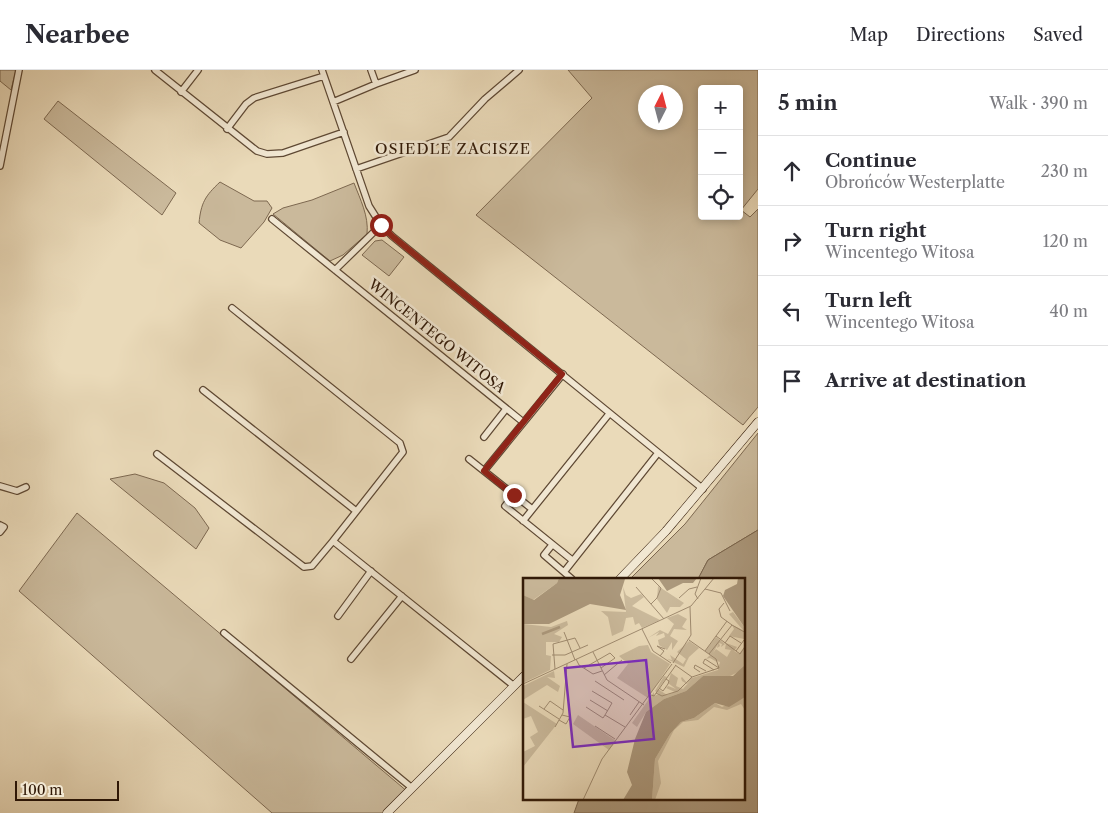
<!DOCTYPE html>
<html lang="en">
<head>
<meta charset="utf-8">
<style>
	body { margin:0; font-family:"Libre Caslon Text",serif; background:#f2f2f3; color:#2b2b33 }
	.controls { position:absolute; right:15px; top:15px; display:grid; overflow:hidden; border-radius:5px; box-shadow:0 2px 8px #0003 }
	.controls button { width:45px; height:45px; display:grid; place-items:center; padding:0; border:0; border-bottom:1px solid #e1e1e2; background:#fff; color:#2b2b33; font:25px sans-serif }
	.compass { position:absolute; left:638px; top:15px; width:45px; height:45px; border-radius:50%; background:#fff; box-shadow:0 2px 8px #0003; rotate:6deg }
	.scale { position:absolute; left:15px; bottom:12px; width:104px; box-sizing:border-box; padding-left:5px; border:2px solid #301806; border-top:0; font-size:14px; line-height:18px; white-space:nowrap; color:#301806; -webkit-text-stroke:4px #f1e7d2; paint-order:stroke }
	.stop { position:absolute; width:15px; height:15px; margin:-11px; border:4px solid #8f2418; border-radius:50%; background:#fff }
	.stop.end { background:#8f2418; border-color:#fff; box-shadow:0 1px 5px #0008 }
	.list { margin:0; padding:0; list-style:none }
	h2 { display:flex; justify-content:space-between; align-items:center; height:65px; margin:0; padding:0 20px; font-size:21px }
	h2 small { font-size:16px; font-weight:400; color:#7c7c81 }
	.list li { display:grid; grid-template-columns:32px 1fr auto; gap:15px; align-items:center; box-sizing:border-box; height:70px; padding:0 20px; border-top:1px solid #e1e1e2 }
	.list b { display:block; font-size:19px; white-space:nowrap }
	.list p { margin:0; font-size:16px; white-space:nowrap; color:#7c7c81 }
	.list em { font-size:16px; font-style:normal; color:#7c7c81 }
	.icon { flex:none; width:28px; height:28px; fill:none; stroke:currentColor; stroke-width:2; stroke-linecap:round; stroke-linejoin:round }
	.map { position:relative; flex:none; width:758px; height:743px; overflow:hidden }
	header { display:flex; align-items:center; gap:30px; box-sizing:border-box; height:70px; padding:0 25px; background:#fff; border-bottom:1px solid #e1e1e2 }
	header strong { font-size:24px }
	nav { display:flex; gap:28px; margin-inline-start:auto; font-size:18px }
	main { display:flex }
	aside { flex:1; background:#fff }
	.map>svg:first-child { display:block }
</style>
</head>
<body>
<header>
<strong>Nearbee</strong>
<nav><a>Map</a><a>Directions</a><a>Saved</a></nav>
</header>
<main>
<div class="map">
<svg width="758" height="743" viewBox="0 0 758 743">
	<rect width="100%" height="100%" fill="#eadab9"/>
	<filter id="stains"><feTurbulence type="fractalNoise" baseFrequency=".004" numOctaves="4"/><feColorMatrix values="0 0 0 0 .2 0 0 0 0 .09 0 0 0 0 .02 0 0 0 .5 -.17"/></filter>
	<radialGradient id="worn" r=".72"><stop offset=".6" stop-color="#630" stop-opacity="0"/><stop offset="1" stop-color="#630" stop-opacity=".3"/></radialGradient>
	<path fill="#cab99b" stroke="#7d6850" fill-rule="evenodd" d="M0 0H16L11 20 0 11Z
		M568 0H758V119L741 140 750 147 758 139V337L743 355 476 145 592 28ZM702 19H739V146H702ZM646 22H676V52H646Z
		M58 31 176 123 162 145 44 49Z
		M220 112 254 131H267L272 138 264 152 241 178 220 170 199 153C201 133 205 126 220 112Z
		M354 113C360 129 369 146 367 164L343 185 330 191 273 144 283 138 312 130Z
		M382 170 404 187 389 206 362 185 375 171Z
		M758 363V460L708 490 698 509H630L685 454Z
		M135 404 164 413 195 438 209 458 196 479 110 409Z
		M77 443 408 722 387 743H272L19 521Z"/>
	<path fill="#ab987c" stroke="#7a654d" d="M758 460V743H574L579 729H744V509H698L708 490Z"/>
	<g fill="none" stroke-linecap="round" stroke-linejoin="round">
		<defs>
			<path id="street" d="M155 0 257 81 267 84 283 83 344 62
				M322 0 369 136 381 155 392 166 703 419
				M371 0 376 14
				M181 22 198 0
				M333 32 376 14 415 0
				M227 59 246 34 254 28 324 6
				M0 96 19 0
				M356 99 449 67 485 29 519 0
				M272 149 523 352
				M335 200 381 155
				M232 238 400 373 403 382 333 471 514 616
				M203 320 356 441
				M484 367 506 339
				M157 384 304 497 312 496 333 471
				M469 389 532 439
				M484 401 563 304
				M0 416 17 421 26 417
				M514 425 505 436 572 490
				M523 451 609 344
				M0 455 4 457 0 462
				M552 475 544 485 572 509
				M564 502 658 383
				M338 546 371 501
				M224 563 412 718
				M351 589 402 526"/>
			<path id="secondary" d="M620 509 666 461 758 352
				M387 743 524 606"/>
		</defs>
		<use href="#street" stroke="#5e4833" stroke-width="8"/>
		<use href="#secondary" stroke="#301806" stroke-width="9"/>
		<use href="#street" stroke="#f1e7d2" stroke-width="5.5"/>
		<use href="#secondary" stroke="#f1e7d2" stroke-width="8"/>
	</g>
	<g fill="none" stroke-linecap="round" stroke-linejoin="round">
		<path stroke="#8f2418" stroke-width="6" d="M381 155 392 166 562 304 484 401 514 425"/>
	</g>
	<g text-anchor="middle" dominant-baseline="central" stroke-width="5" stroke-linejoin="round" paint-order="stroke">
		<g font-size="14" fill="#301806" stroke="#f1e7d2">
			<text transform="translate(437 266) rotate(39)">WINCENTEGO WITOSA</text>
		</g>
		<g font-size="15" letter-spacing="1" fill="#301806" stroke="#f1e7d2">
			<text x="453" y="78">OSIEDLE ZACISZE</text>
		</g>
	</g>
	<g transform="translate(523 508)">
		<rect width="222" height="222" fill="#eadab9"/>
		<path d="M0 0H36L34 5 10 22 0 17ZM135 8 161 25 157 29H147L144 35 134 21ZM100 9 103 17 108 20 118 16 121 19 109 28 137 42 119 50 116 45 112 47 110 39 103 40 100 53 89 58 85 39 78 33 103 34ZM210 34 222 50 221 61 206 58 211 51 209 47 220 52 206 36ZM155 36 164 41 159 49 164 52 151 51 147 58 155 63 149 72V64L144 72 136 67 135 62 142 59 141 55 133 58 136 54 125 60 137 52 145 56 151 46 144 40ZM44 43 45 47 31 56 39 59 36 64H23V77L28 78 27 92 0 105V46L28 49ZM193 59 202 66 198 69 199 66 196 65 197 68 194 70 195 66 190 75 193 71 204 79 208 72 202 71 203 65 214 69 211 73 216 76 222 68V87L217 93 207 98H180L163 113 141 121 123 134 114 149 109 145 131 114V118L136 116 132 113 141 98 144 99 135 111 144 117 152 114 143 110 145 108 153 111 145 105 148 95 155 100 153 108 160 111 169 101 164 106 159 103 158 100 159 99 164 105 168 99 162 94 169 100 195 92 197 84 194 83 195 89 194 84 187 80 183 81 187 77 182 73ZM166 63 176 70 166 79 161 89 144 81 149 82 147 77 160 86 163 81 154 74ZM125 67 128 74 147 86 125 120 94 100 105 86 96 78 116 68ZM31 93 32 100 24 99 37 108 35 114 24 107 0 122V108ZM222 119V132L218 126 204 132 191 129 175 142 160 144 151 152 135 183 138 205 132 222H129L132 181 147 156 158 144 171 140 192 125 199 129ZM0 124 34 146 0 189V174L12 168 7 159 15 154 8 138 0 141ZM55 137 93 163 86 172 50 146Z" fill="#cab99b"/>
		<path d="M36 0H107L102 1 97 17 103 32 67 26 26 46H0V17L11 22 34 5ZM135 0H174L170 5H160L144 13ZM215 0H222V50L200 18 202 12 214 6ZM222 87V119L206 129 192 125 171 140 158 144 147 156 132 181 129 222H100L109 207 104 194 112 161 123 134 141 121 163 113 180 98H210Z" fill="#ab987c"/>
		<path fill="none" stroke="#ab987c" stroke-width="2.5" d="M19 56 37 49"/>
		<path fill="none" stroke="#a08c71" stroke-width="1" d="M128 0 138 10 134 20 128 26M113 9 141 41M182 11 198 15M198 15 207 33M156 20 166 11 174 9M175 21 172 16 178 0M209 47 223 55M119 51 130 73 148 85M41 54 52 82M193 58 213 73 221 62M202 65 207 58 218 65M182 73 204 43M213 73 217 76 223 67M70 74 84 102 121 127M186 76 209 47 198 39 196 31 201 25M29 77H42L65 67M137 78 141 73 134 68 142 71M53 81 56 87 70 96 79 93M150 85 168 57 167 29M152 87 169 99M61 90 87 75 92 80M78 90 92 80M32 91 30 66 52 60 57 70M191 92 180 85 182 81 196 90M177 94 171 90 172 87 183 93M81 97 99 82M72 103 101 122M0 106 168 28 191 0M136 110 140 113 145 106 146 103 143 101M69 113 89 125 82 137 102 149M133 115 139 118 155 113 169 99 196 90 193 81 166 62M128 117 131 118 153 87M67 122 85 133M16 128 36 141M63 129 80 140 82 137M21 131 27 123 40 132M107 137 116 124M36 142 43 146 47 139 39 137M72 148 92 161M32 149 40 135 44 86M60 222 79 181 149 86"/>
		<path fill="#7b2cbf" fill-opacity="0.15" stroke="#7b2cbf" stroke-width="2.5" d="M123 82 131 161 50 169 42 90Z"/>
		<rect width="222" height="222" fill="none" stroke="#301806" stroke-width="2.5"/>
	</g>
	<rect width="100%" height="100%" filter="url(#stains)"/>
	<rect width="100%" height="100%" fill="url(#worn)"/>
</svg>
<div class="controls">
<button>+</button>
<button>−</button>
<button><svg class="icon" aria-label="locate" viewBox="0 0 24 24"><circle cx="12" cy="12" r="6"/><path d="M12 2v4M12 18v4M2 12h4M18 12h4"/></svg></button>
</div>
<svg class="compass" viewBox="-18 -18 36 36"><path d="M0-13l5 13h-10z" fill="#e53935"/><path d="M0 13l5-13h-10z" fill="#7c7c81"/></svg>
<div class="scale">100 m</div>
<div class="stop" style="left:381px;top:155px"></div>
<div class="stop end" style="left:514px;top:425px"></div>
</div>
<aside>
<h2>5 min<small>Walk · 390 m</small></h2>
<ul class="list">
<li><svg class="icon" aria-label="ahead" viewBox="0 0 24 24"><path d="M12 20V5M6 11l6-6 6 6"/></svg><div><b>Continue</b><p>Obrońców Westerplatte</p></div><em>230 m</em></li>
<li><svg class="icon" aria-label="right" viewBox="0 0 24 24"><path d="M7 20v-9h11M14 6l5 5-5 5"/></svg><div><b>Turn right</b><p>Wincentego Witosa</p></div><em>120 m</em></li>
<li><svg class="icon" aria-label="left" viewBox="0 0 24 24"><path d="M17 20v-9H6M10 6l-5 5 5 5"/></svg><div><b>Turn left</b><p>Wincentego Witosa</p></div><em>40 m</em></li>
<li><svg class="icon" aria-label="arrive" viewBox="0 0 24 24"><path d="M6 21V4h12l-3 4 3 4H6"/></svg><div><b>Arrive at destination</b></div></li>
</ul>
</aside>
</main>
</body>
</html>
